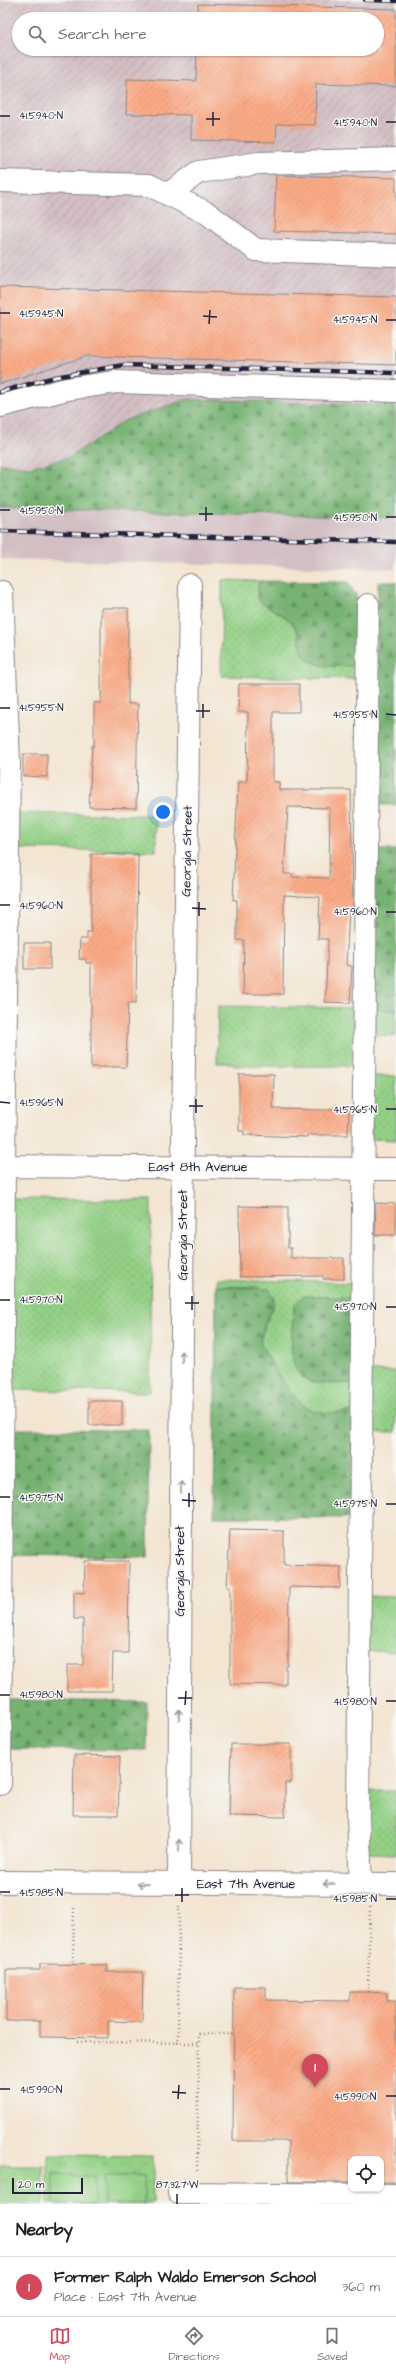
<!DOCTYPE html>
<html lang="en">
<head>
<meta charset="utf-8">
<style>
	body { margin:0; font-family:"Architects Daughter",sans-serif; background:#f6f6f6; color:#222 }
	.controls { position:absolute; right:12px; bottom:12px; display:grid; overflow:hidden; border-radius:8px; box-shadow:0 1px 3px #0004 }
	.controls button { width:36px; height:36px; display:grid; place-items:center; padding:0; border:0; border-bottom:1px solid #e0e0e0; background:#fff; color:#222; font:20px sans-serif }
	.scale { position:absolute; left:12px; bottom:10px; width:71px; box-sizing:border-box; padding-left:4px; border:2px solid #22223b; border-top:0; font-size:11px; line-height:14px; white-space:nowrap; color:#22223b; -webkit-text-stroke:3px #f6f6f2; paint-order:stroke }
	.you { position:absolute; left:163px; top:812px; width:14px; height:14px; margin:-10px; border:3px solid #fff; border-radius:50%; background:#1a73e8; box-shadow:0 0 0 6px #1a73e833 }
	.badge { display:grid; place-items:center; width:26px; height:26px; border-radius:50%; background:#d1495b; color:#fff; font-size:13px; font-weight:700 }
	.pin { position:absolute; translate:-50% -33px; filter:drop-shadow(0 1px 2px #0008) }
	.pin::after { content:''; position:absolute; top:21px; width:14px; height:12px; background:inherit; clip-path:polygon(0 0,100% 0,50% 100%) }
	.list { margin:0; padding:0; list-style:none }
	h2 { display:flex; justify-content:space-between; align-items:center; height:52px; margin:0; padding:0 16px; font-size:17px }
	h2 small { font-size:13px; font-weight:400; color:#767676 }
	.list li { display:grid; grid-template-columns:26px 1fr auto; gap:12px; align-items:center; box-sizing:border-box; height:60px; padding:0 16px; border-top:1px solid #e0e0e0 }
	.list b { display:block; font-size:15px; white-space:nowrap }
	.list p { margin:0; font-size:13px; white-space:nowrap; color:#767676 }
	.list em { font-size:13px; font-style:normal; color:#767676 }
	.icon { flex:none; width:22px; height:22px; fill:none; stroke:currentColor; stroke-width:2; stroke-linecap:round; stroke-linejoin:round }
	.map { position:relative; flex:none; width:396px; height:2204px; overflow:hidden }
	.search { position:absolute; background:#fff; box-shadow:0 1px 3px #0004; left:12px; right:12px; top:12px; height:44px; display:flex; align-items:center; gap:10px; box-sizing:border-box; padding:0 14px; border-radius:22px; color:#767676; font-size:15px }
	.sheet { height:112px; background:#fff }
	nav { display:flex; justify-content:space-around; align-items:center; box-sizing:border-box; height:56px; border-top:1px solid #e0e0e0; background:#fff; font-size:11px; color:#767676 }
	nav a { display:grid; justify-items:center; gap:2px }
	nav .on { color:#d1495b }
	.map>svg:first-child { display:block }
</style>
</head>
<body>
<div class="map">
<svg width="396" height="2204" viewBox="0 0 396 2204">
	<defs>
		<pattern id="industrial-furrows" width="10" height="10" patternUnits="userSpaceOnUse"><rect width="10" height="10" fill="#d2bec3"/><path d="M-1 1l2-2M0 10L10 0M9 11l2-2" fill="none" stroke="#b4a3a8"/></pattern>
		<pattern id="grass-dots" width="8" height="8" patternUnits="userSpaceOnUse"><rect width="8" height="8" fill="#93d085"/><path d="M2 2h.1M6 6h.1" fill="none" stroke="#7eb274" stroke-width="1.8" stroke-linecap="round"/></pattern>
		<pattern id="forest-firs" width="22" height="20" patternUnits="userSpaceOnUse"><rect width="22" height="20" fill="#76b272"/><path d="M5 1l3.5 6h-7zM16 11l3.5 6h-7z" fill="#60905f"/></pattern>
		<pattern id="park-crowns" width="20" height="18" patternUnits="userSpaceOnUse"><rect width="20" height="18" fill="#93d085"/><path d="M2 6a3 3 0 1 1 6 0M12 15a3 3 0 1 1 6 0" fill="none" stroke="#7eb274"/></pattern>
		<pattern id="building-hatch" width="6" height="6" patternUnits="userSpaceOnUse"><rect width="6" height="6" fill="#fbab86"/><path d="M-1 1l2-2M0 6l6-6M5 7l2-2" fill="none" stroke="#d79375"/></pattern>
	</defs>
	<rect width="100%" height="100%" fill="#f6f6f2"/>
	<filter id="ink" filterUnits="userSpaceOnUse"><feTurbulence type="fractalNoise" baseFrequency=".025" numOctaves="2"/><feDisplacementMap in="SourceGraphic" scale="8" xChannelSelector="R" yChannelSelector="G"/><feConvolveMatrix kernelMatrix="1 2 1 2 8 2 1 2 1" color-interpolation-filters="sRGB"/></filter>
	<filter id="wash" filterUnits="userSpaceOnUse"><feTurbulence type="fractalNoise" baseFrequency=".012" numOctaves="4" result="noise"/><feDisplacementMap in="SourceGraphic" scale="16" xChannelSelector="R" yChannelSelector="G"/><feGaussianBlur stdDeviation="0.9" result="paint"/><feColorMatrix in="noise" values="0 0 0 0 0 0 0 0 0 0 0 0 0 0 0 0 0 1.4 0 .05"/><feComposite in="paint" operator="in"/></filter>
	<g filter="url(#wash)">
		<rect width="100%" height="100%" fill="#f3e5d1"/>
		<path fill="url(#industrial-furrows)" fill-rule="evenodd" d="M0 0H396V406L188 399 126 420 68 458 29 467 0 463ZM19 19H377V49H19Z"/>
		<path fill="#d2bec3" d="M0 508 396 518V569L0 559Z"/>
		<path fill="url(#grass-dots)" stroke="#5a7960" d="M222 580 259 581 257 598C267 609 283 612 292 623 301 634 299 646 306 657L327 665 358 666V679L221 676Z
			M16 813 156 815V851L16 849Z
			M218 1006 358 1008V1066H234V1063H217Z
			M372 1009 396 1010V1036L372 1035Z
			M372 1076H396V1140L371 1139Z
			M10 1199 151 1200 150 1392 11 1390Z
			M216 1279 355 1283V1298L303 1296 295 1304 292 1354 323 1383H354L353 1412C340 1412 319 1415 307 1408 290 1398 270 1361 260 1343 263 1327 272 1313 274 1297L257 1287 216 1286Z
			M369 1371H396V1432H368Z
			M367 1596 396 1597V1652L367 1651Z
			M367 1791H396V1854L369 1853Z"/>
		<path fill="url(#forest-firs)" stroke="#4c6a56" d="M188 399 396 406V518L0 508V463L29 467 68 458 126 420Z
			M259 581 348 582 358 599V666C341 666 306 671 301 648 299 638 300 631 292 623 282 612 267 609 257 598Z
			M378 582H396V805H374Z
			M374 850H396V1010L372 1009Z
			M216 1286 269 1289 274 1297 273 1307 264 1325 260 1343C270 1361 290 1398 307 1408 319 1415 340 1412 353 1412L352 1518 214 1517Z
			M303 1296 355 1298 354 1383C339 1383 319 1386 305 1379 284 1368 293 1323 295 1304Z
			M11 1429 149 1430 148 1557 10 1555Z
			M8 1700 147 1702 146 1750 8 1749Z"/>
		<path fill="url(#park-crowns)" stroke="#5a7960" d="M48 2155 153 2156V2204H48Z
			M0 2166H44L43 2204H0Z"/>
		<path fill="#93d085" stroke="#5a7960" d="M54 2175 94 2176 93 2204H54Z
			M105 2176H144V2204H104Z"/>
		<g id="blocks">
			<path fill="url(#building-hatch)" fill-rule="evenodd" d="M198 4 396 9V86L316 84 315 125 277 124 276 142 191 140V115L126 114 127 79 196 81 197 49H377V19H198Z
				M276 175 396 178V234L274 231Z
				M0 287 396 297V365L87 356 0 384Z
				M101 608H128V704H138L136 808 89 807 92 746H94V703H101Z
				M239 684H299V712H273V782H279V790H351L353 909H349L346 965 352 966 350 1003 325 1002 328 939H318L320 897 284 895 283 994H243L244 940H237V900H233L238 782H247L248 712H238ZM288 807 330 808 329 878 292 877V874H284Z
				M23 754H47V777L23 776Z
				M91 854H138L136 1003H128L126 1067H91V963H86V959H79L80 939H87V932H91Z
				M24 943H50V969H24Z
				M239 1074H274L273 1109 327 1110V1109H349L348 1135H307V1137L244 1135V1131H239Z
				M376 1203 396 1204V1235H375Z
				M239 1206 288 1207V1248H291V1258H344V1279H323V1276L240 1277Z
				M89 1401H122V1425H89Z
				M230 1530 284 1531V1565L341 1567 340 1588 289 1587 288 1666H286V1685L230 1684V1587H227Z
				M85 1561H129L128 1653H113L112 1691H67V1665H83V1619H74V1592L84 1593Z
				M231 1744H291V1783H285V1817L229 1816Z
				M74 1755 120 1756 118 1815H73Z
				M40 1964 107 1965V1972H143L142 2022 108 2021V2038L40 2037V2021H6V1970H40Z
				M234 1987H266V2000L350 2001V1992H368L387 1993V2001H396V2182H381V2159H351V2182H288V2141H233Z"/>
		</g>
	</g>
	<g filter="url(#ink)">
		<use href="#blocks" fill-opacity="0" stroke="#8a8486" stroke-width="1"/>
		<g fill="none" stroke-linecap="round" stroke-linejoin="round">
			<defs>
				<path id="minor" d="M0 181 149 185 207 213 256 250 396 255
					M168 194 199 172 259 163 396 159
					M0 406 67 389 116 382 396 391
					M0 1166 396 1169
					M0 1784 4 1166 9 763 2 592
					M0 1882 396 1884
					M179 1884 183 1140 190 585
					M361 1884 358 1818 368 605
					M179 2193 396 2195"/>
			</defs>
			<use href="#minor" stroke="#8a8486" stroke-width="24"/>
			<path stroke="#8a8486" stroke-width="2.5" stroke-dasharray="1 3" stroke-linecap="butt" d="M73 1965 74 1905
				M368 1992 370 1907
				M77 2042 199 2043
				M178 2043 179 1906
				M197 2170 199 2034H234"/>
			<use href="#minor" stroke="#fff" stroke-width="22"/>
			<defs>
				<path id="rail" d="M365 0 396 1
					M0 392 55 377 124 365 396 373
					M0 531 396 542"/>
			</defs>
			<use href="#rail" stroke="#22223b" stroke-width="4.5"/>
			<use href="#rail" stroke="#f6f6f2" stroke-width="3" stroke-dasharray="9" stroke-linecap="butt"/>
		</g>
		<defs><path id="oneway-shaft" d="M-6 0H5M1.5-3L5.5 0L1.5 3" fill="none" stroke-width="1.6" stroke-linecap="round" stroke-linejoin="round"/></defs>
		<g stroke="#9c9ca7">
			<use href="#oneway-shaft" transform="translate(182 1357) rotate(-90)"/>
			<use href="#oneway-shaft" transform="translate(181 1487) rotate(-90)"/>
			<use href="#oneway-shaft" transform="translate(179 1715) rotate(-90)"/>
			<use href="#oneway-shaft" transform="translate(179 1845) rotate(-90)"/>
			<use href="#oneway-shaft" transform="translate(143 1884) rotate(-179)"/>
			<use href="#oneway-shaft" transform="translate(329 1884) rotate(180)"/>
		</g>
	</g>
	<path fill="none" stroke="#22223b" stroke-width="1.5" d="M0 116H10M206 119H220M386 122H396M213 126V112M0 313H10M203 316 217 317M386 320H396M209 324 210 310M0 510H10M199 514H213M386 517H396M206 521V507M0 708H10M196 711H210M386 714 396 715M203 718V704M0 905H10M192 908 206 909M386 912H396M199 916V902M0 1102 10 1103M189 1106H203M386 1109H396M196 1113V1099M0 1300H10M185 1303H199M386 1307H396M192 1310V1296M0 1497H10M182 1500 196 1501M386 1504H396M189 1507V1493M0 1695H10M178 1698H192M386 1701H396M185 1705 186 1691M0 1892H10M175 1895H189M386 1899H396M182 1902V1888M0 2089H10M172 2092 186 2093M386 2096H396M178 2099 179 2085M177 2204V2194"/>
	<g text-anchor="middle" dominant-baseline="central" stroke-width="3" stroke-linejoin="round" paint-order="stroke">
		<g font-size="13" fill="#22223b" stroke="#f6f6f2">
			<text transform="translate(187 851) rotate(-89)">Georgia Street</text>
			<text x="198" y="1167">East 8th Avenue</text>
			<text transform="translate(183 1235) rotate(-90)">Georgia Street</text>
			<text transform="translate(180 1571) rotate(-90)">Georgia Street</text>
			<text x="246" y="1884">East 7th Avenue</text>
		</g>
	</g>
	<g font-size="10" text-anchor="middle" fill="#22223b" stroke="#f6f6f2" stroke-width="3" stroke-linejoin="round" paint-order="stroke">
		<text x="41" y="119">41.5940°N</text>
		<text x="355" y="126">41.5940°N</text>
		<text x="41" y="317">41.5945°N</text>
		<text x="355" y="323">41.5945°N</text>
		<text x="41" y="514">41.5950°N</text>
		<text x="355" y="521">41.5950°N</text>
		<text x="41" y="711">41.5955°N</text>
		<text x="355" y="718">41.5955°N</text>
		<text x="41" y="909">41.5960°N</text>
		<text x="355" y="915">41.5960°N</text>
		<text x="41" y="1106">41.5965°N</text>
		<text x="355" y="1113">41.5965°N</text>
		<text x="41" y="1303">41.5970°N</text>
		<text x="355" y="1310">41.5970°N</text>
		<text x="41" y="1501">41.5975°N</text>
		<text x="355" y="1507">41.5975°N</text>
		<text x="41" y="1698">41.5980°N</text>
		<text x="355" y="1705">41.5980°N</text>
		<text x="41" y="1896">41.5985°N</text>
		<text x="355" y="1902">41.5985°N</text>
		<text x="41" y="2093">41.5990°N</text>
		<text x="355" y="2100">41.5990°N</text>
		<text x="177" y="2188">87.327°W</text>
	</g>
</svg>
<div class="controls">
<button><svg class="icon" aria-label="locate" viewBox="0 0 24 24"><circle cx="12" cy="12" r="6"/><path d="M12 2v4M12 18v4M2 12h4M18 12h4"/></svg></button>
</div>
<div class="scale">20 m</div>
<div class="you"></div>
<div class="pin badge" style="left:315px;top:2087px">1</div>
<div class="search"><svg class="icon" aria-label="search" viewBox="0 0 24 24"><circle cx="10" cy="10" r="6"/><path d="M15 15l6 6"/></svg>Search here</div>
</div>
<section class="sheet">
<h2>Nearby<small></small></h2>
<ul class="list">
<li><span class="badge">1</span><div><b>Former Ralph Waldo Emerson School</b><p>Place · East 7th Avenue</p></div><em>360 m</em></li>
</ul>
</section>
<nav>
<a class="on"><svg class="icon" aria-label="map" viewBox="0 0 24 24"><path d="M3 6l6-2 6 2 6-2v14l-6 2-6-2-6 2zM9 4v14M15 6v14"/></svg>Map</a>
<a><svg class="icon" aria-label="directions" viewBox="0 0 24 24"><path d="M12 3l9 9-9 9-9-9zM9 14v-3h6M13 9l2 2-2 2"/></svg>Directions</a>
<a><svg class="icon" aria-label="saved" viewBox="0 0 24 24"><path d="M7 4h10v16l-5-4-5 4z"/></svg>Saved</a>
</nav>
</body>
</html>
